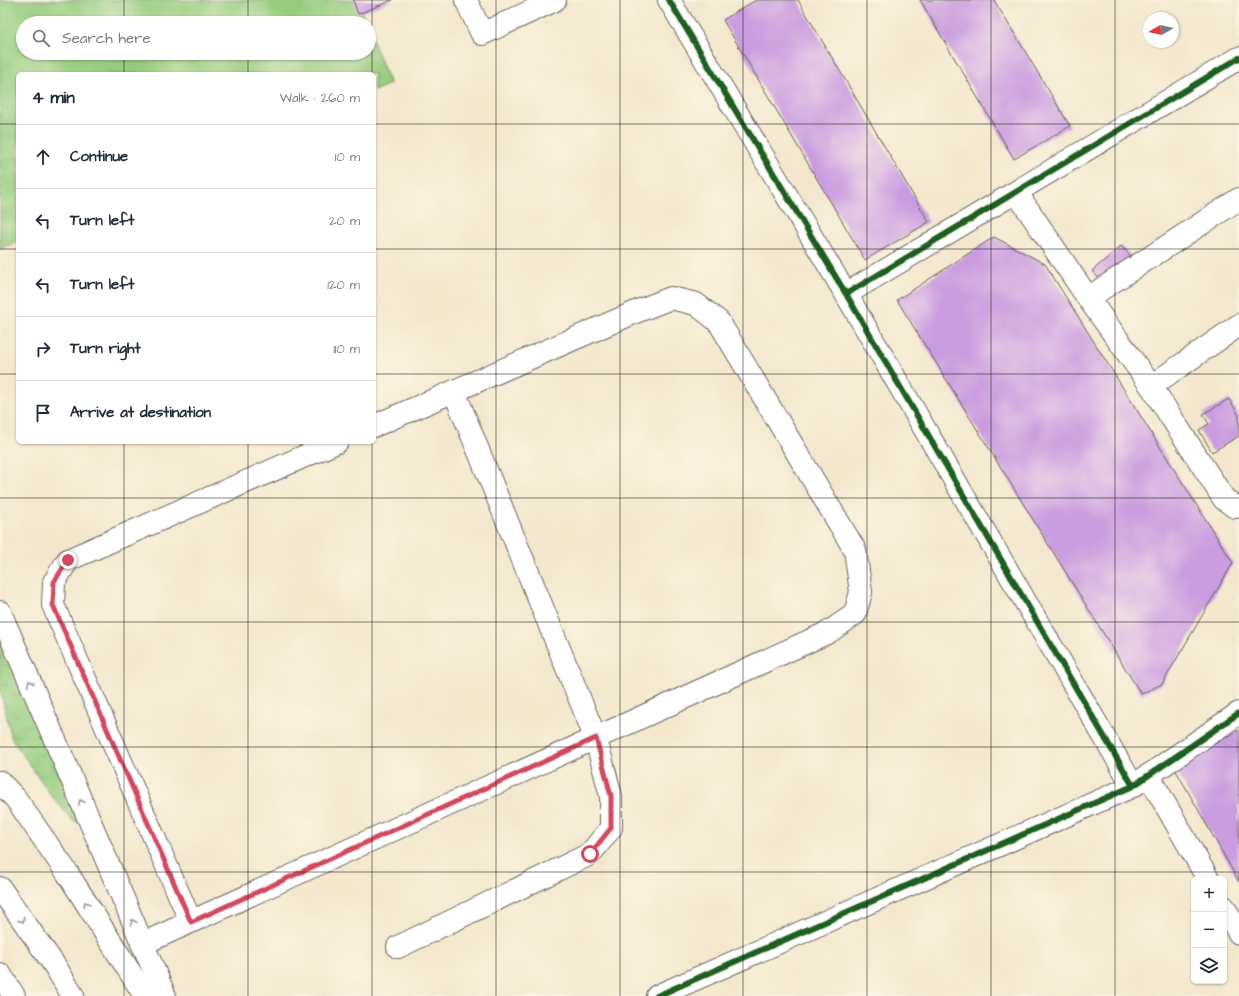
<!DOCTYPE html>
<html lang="en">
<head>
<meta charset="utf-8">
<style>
	body { margin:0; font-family:"Architects Daughter",sans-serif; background:#f6f6f7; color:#1f2937 }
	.controls { position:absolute; right:12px; bottom:12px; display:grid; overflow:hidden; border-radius:6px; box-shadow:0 1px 3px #0004 }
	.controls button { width:36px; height:36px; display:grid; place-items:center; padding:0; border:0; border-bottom:1px solid #e0e1e3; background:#fff; color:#1f2937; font:20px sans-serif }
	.compass { position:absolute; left:1143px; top:12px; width:36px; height:36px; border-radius:50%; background:#fff; box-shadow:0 1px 3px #0004; rotate:261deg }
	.stop { position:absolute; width:12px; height:12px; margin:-9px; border:3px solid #d1495b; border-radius:50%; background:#fff }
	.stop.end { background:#d1495b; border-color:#fff; box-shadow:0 1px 4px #0008 }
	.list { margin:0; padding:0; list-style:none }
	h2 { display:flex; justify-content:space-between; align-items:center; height:52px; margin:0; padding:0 16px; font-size:17px }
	h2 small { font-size:13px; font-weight:400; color:#747a83 }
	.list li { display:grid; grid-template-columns:26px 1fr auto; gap:12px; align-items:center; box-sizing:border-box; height:64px; padding:0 16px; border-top:1px solid #e0e1e3 }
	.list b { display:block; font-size:15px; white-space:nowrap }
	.list em { font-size:13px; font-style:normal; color:#747a83 }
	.icon { flex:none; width:22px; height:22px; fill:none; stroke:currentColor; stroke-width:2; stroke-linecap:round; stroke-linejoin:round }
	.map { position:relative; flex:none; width:1239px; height:996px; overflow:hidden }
	.search { position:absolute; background:#fff; box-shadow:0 1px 3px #0004; left:16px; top:16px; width:360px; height:44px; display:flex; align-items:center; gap:10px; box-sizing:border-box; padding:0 14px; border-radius:22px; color:#747a83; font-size:15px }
	.panel { position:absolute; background:#fff; box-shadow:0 1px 3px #0004; left:16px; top:72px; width:360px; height:372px; border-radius:6px }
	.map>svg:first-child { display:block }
</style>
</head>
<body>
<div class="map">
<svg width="1239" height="996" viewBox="0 0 1239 996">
	<defs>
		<pattern id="grass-tufts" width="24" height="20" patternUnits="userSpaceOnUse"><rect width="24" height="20" fill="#94cb7d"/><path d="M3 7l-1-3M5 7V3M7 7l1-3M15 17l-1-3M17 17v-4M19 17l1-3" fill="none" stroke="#7fae6b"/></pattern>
	</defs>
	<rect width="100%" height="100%" fill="#fcf5e5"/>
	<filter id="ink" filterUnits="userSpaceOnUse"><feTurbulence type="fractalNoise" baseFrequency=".025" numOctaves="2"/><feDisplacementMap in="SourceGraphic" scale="8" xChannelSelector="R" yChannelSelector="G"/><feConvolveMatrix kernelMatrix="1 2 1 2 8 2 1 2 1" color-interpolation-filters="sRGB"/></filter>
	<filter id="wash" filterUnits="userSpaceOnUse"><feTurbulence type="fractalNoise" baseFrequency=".012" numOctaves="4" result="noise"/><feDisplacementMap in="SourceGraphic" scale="16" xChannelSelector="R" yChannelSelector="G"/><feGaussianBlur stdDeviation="0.9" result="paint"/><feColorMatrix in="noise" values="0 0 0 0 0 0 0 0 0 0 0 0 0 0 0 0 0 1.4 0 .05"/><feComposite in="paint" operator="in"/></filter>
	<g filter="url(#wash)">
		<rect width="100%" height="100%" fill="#f3e8ce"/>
		<path fill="url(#grass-tufts)" stroke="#58744c" d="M0 624 79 822 73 821 50 794 12 739 0 690Z"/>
		<path fill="#94cb7d" stroke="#58744c" d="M0 0H356L366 23H23V53H369V31L390 84 374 91V74H18V242L0 249Z"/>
		<g id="blocks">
			<path fill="#c99ce0" d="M353 0H393L358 14Z
				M756 0H798L929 222 865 260 723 20Z
				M920 0H994L1070 126 1014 159Z
				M994 237 1045 264 1233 563 1162 684 1141 694 897 300Z
				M1121 246 1132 257 1103 283 1092 271Z
				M1229 399 1239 415V436L1212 452 1199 430 1209 424 1203 414Z
				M1239 730V882L1174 767Z"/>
		</g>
	</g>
	<g filter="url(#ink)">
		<use href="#blocks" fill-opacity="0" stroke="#67635a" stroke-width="1"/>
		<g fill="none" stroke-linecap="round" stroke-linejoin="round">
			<defs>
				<path id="minor" d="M466 0 482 34 555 0
					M669 0 846 294 1133 786
					M1016 192 1088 298 1151 386 1224 499 1235 507 1239 506
					M846 294 1239 58
					M1088 298 1239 199
					M1151 386 1239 325
					M1149 776 1208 879
					M1224 907 1239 933
					M191 922 53 605 54 582 68 560 337 442
					M142 944 829 632 855 614 861 592 855 550 719 322 696 304 671 298 638 311 374 426
					M398 947 590 854 611 828V796L596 739 454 391
					M0 974 14 996
					M657 996 1133 786 1239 713"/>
				<path id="major" d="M0 612 165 996"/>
				<path id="highway" d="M0 782 16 799 68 874 145 996
					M0 888 55 966 73 996"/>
			</defs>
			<use href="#minor" stroke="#67635a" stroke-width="24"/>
			<use href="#major" stroke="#67635a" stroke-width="24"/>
			<use href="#highway" stroke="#67635a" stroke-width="24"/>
			<use href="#minor" stroke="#fff" stroke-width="22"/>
			<use href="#major" stroke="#fff" stroke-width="22"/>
			<use href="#highway" stroke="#fff" stroke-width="22"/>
			<defs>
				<path id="cycleway" d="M669 0 846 294 1133 786
					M846 294 1239 58
					M657 996 1133 786 1239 713"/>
			</defs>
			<use href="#cycleway" stroke="#fcf5e5" stroke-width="8"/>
			<use href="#cycleway" stroke="#1b5e20" stroke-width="6"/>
		</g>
		<defs><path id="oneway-chevron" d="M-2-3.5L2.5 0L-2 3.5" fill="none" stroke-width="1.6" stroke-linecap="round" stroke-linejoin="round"/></defs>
		<g stroke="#999">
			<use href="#oneway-chevron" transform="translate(30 683) rotate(-113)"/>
			<use href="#oneway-chevron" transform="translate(81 802) rotate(-113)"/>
			<use href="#oneway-chevron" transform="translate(86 904) rotate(-122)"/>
			<use href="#oneway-chevron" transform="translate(22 920) rotate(55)"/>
			<use href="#oneway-chevron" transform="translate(133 922) rotate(-113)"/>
		</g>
	</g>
	<g fill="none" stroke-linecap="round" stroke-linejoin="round" filter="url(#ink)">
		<path stroke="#d1495b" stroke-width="5" d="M68 560 54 582 53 605 191 922 596 738 611 796V828L590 854"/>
	</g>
	<path fill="none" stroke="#1c1c1c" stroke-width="1" stroke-opacity="0.55" d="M124 0V23M248 0V23M372 0V74M496 0V996M620 0V996M743 0V996M867 0V996M991 0V996M1115 0V996M124 53V74M248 53V74M0 124H18M374 124H1239M0 249H18M374 249H1239M0 374H18M374 374H1239M124 442V996M248 442V996M372 442V996M0 498H1239M0 622H1239M0 747H1239M0 872H1239"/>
</svg>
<div class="controls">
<button>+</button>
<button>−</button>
<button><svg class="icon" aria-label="layers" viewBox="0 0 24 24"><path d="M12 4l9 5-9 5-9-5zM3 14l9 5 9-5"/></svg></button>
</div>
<svg class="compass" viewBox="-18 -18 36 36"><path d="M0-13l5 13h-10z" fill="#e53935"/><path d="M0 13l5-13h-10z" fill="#747a83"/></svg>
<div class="stop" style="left:590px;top:854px"></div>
<div class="stop end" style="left:68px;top:560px"></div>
<div class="search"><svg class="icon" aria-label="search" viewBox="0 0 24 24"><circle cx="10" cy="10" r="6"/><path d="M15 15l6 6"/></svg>Search here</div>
<section class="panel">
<h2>4 min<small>Walk · 260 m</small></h2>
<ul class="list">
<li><svg class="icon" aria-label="ahead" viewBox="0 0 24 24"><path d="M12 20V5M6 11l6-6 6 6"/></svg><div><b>Continue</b></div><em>10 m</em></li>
<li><svg class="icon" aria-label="left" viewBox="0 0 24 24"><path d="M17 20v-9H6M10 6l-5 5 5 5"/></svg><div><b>Turn left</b></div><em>20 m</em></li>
<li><svg class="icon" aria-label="left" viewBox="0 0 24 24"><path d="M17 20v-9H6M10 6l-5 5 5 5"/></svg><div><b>Turn left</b></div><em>120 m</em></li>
<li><svg class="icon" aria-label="right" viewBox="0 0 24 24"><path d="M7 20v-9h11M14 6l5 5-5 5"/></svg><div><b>Turn right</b></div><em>110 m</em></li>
<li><svg class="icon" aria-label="arrive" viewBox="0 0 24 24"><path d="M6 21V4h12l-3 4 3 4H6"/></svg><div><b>Arrive at destination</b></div></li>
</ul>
</section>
</div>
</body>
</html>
